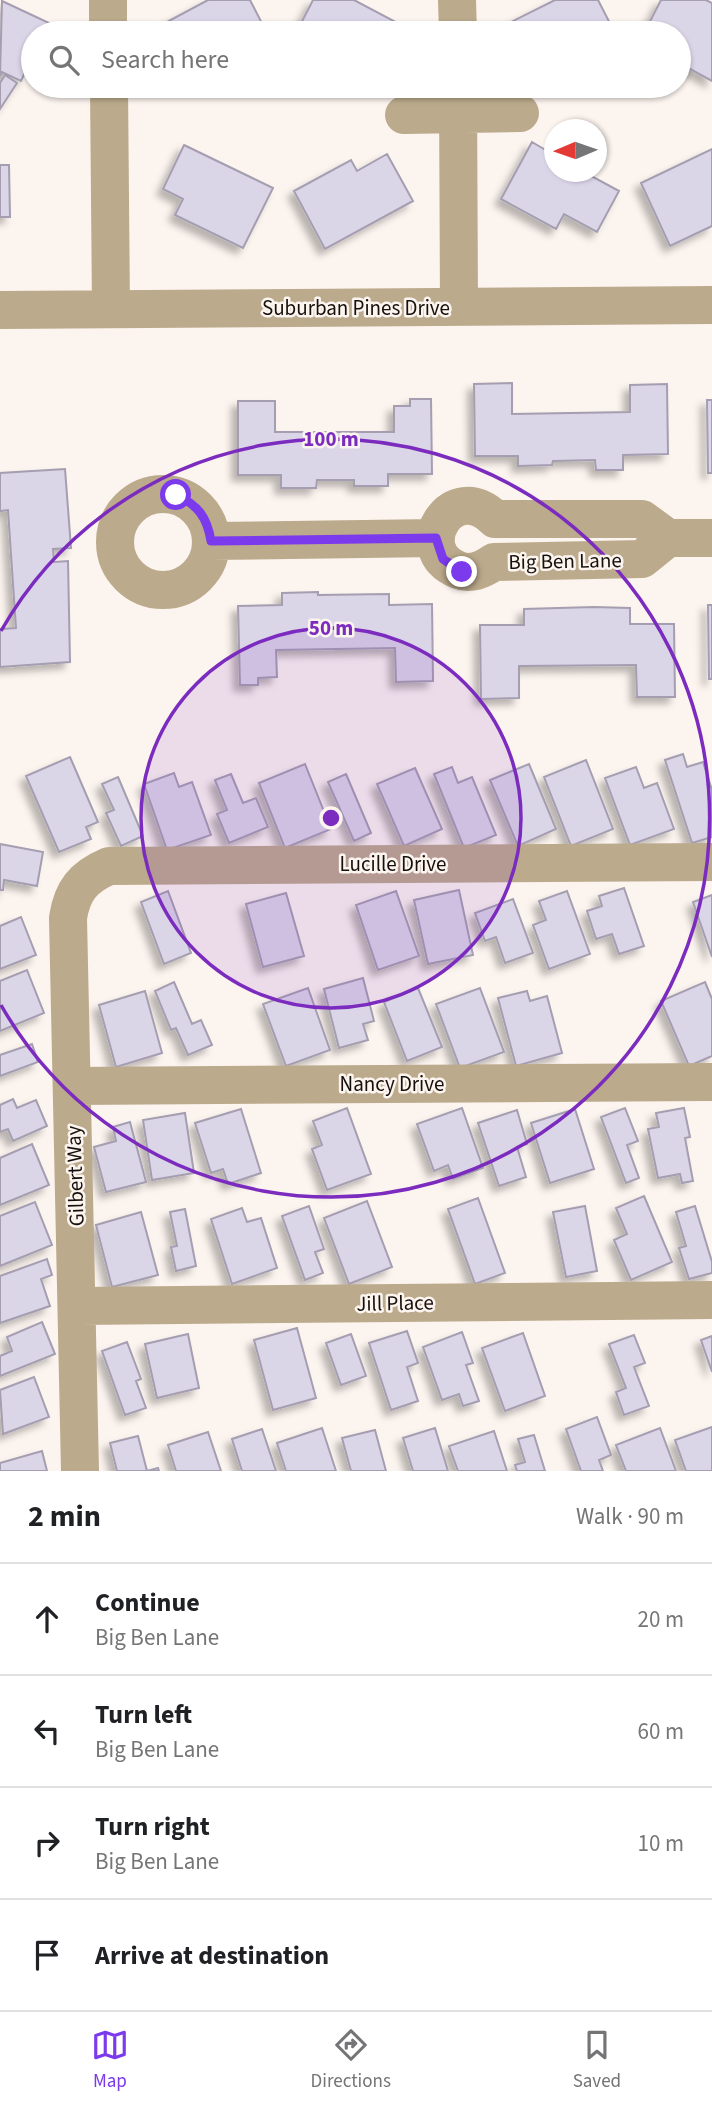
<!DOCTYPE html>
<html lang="en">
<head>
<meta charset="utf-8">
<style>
	body { margin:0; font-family:"Source Sans 3",sans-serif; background:#f6f6f6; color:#202124 }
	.compass { position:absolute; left:544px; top:119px; width:63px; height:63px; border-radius:50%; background:#fff; box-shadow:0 2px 5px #0004; rotate:268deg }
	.stop { position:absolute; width:21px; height:21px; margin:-16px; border:5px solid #7c3aed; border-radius:50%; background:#fff }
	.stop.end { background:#7c3aed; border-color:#fff; box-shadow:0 2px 7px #0008 }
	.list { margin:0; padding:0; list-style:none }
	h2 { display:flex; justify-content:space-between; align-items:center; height:91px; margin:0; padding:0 28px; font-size:30px }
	h2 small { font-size:23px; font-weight:400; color:#757577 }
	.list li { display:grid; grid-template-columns:46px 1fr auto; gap:21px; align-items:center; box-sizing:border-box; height:112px; padding:0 28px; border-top:2px solid #e0e0e0 }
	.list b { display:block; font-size:26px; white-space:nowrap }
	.list p { margin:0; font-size:23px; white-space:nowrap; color:#757577 }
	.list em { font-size:23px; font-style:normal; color:#757577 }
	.icon { flex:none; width:38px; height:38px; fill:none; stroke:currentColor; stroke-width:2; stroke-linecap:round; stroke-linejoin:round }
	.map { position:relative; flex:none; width:712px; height:1471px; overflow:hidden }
	.search { position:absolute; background:#fff; box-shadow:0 2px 5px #0004; left:21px; right:21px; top:21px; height:77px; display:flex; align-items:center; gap:18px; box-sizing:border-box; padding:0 24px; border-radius:38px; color:#757577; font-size:26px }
	.sheet { height:539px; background:#fff }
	nav { display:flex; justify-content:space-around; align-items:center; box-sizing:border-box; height:98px; border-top:2px solid #e0e0e0; background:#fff; font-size:19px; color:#757577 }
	nav a { display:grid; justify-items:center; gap:4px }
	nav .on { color:#7c3aed }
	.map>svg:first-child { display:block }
</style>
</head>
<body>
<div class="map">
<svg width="712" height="1471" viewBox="0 0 712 1471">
	<defs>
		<filter id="shadow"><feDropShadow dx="-6" dy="6" stdDeviation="3.5" flood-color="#0004"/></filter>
	</defs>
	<rect width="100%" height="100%" fill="#fcf4ef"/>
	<path fill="#dbd5e8" stroke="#a49eb0" stroke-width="2" filter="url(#shadow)" d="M208 0H250L267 33H170L165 23Z
		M313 0H354L411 30 409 33H296Z
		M555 0H598L615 33H503L501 27Z
		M661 0H706L712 3V81L679 63V33H644Z
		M2 1 49 23 44 33H33V55L21 81 2 72 0 76Z
		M5 75 17 83 0 109V83Z
		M532 142 554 155V172H584L619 191 597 232 564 214 556 229 501 199Z
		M184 145 273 188 243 248 175 215 183 199 163 189Z
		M712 149V226L670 246 641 183Z
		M387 154 413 201 325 249 294 191 351 160 357 171Z
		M0 165H9L10 217H0Z
		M512 383V414L630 412V385L667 384 668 454 623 455V470H596L595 460 553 461 552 465 518 466V456H475L474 384Z
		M410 399H431L432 474H388V486H354V480H317L316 488H281V475H238V401H275V432H394V406H410Z
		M707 400H712V473H708Z
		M65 469 71 548 53 549 54 562 68 561 70 662 0 667V629L16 628 8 510 0 511V473Z
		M318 592V595L389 594V605L432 604 433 681 396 682 395 648 276 650 277 677 258 678V685H240L238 606 282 605V593Z
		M708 605H712V679H709Z
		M594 607 630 608V624H674L675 697H637L636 665 519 666V698L481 699 480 625H524V609Z
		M683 754 687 767 703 762 712 790V837L692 843 665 760Z
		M70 757 98 822 86 827 91 839 59 852 26 776Z
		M586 760 613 829 571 846 544 777Z
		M305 764 331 829 285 848 259 783Z
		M529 764 556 829 518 846 490 780Z
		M452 767 458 783 472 777 496 835 464 848 434 774Z
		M636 767 644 788 657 783 674 829 630 845 605 778Z
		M415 768 442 829 404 846 377 784Z
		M174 773 179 787 192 782 211 835 167 850 144 784Z
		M231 774 243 803 256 798 268 827 229 843 217 814 227 810 215 780Z
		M346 774 371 833 354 841 328 782Z
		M118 777 143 836 121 846 106 813 114 810 102 784Z
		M0 844 43 852 37 886 4 880 3 890H0Z
		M624 888 644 946 619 954 612 934 596 939 587 911 602 906 599 896Z
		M459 890 473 955 428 964 414 900Z
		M168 891 191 953 164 964 141 902Z
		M396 891 419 956 378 970 356 905Z
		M567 891 590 954 549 969 533 925 546 920 539 901Z
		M286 893 304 956 263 967 246 904Z
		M712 895V957L693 902Z
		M513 899 533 953 505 963 496 937 485 941 475 913Z
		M21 917 36 955 0 969V926Z
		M27 970 44 1013 0 1031V981Z
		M363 978 374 1021 363 1024 368 1040 339 1048 324 989Z
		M174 982 192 1024 201 1020 212 1045 188 1055 176 1028 171 1030 155 991Z
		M705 982 712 999V1056L689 1066 661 1001Z
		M308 988 330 1050 286 1066 263 1004Z
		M418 988 442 1047 407 1061 384 1002Z
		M480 988 504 1052 460 1068 436 1004Z
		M145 991 162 1053 116 1067 99 1005Z
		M527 991 530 1001 547 996 562 1053 516 1066 498 998Z
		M32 1044 38 1062 0 1076V1055Z
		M13 1099 17 1108 36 1100 47 1126 13 1141 8 1129 0 1132V1105Z
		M347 1108 371 1174 327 1190 312 1149 322 1145 313 1121Z
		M462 1108 483 1168 453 1179 448 1165 434 1171 417 1124Z
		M625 1108 638 1141 627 1145 639 1178 626 1183 601 1117Z
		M684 1108 690 1137 685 1138 693 1181 682 1183 680 1174 658 1178 648 1129 659 1127 656 1113Z
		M241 1109 261 1173 228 1184 223 1169 211 1173 195 1123Z
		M575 1109 594 1169 550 1183 531 1123Z
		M517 1110 527 1144 517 1147 526 1177 499 1186 478 1123Z
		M185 1113 194 1173 152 1180 143 1120Z
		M130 1122 146 1182 106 1192 94 1147 116 1141 113 1127Z
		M32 1144 49 1185 0 1205V1158Z
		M644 1196 672 1262 631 1280 614 1240 627 1234 616 1208Z
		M478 1198 505 1273 475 1284 448 1209Z
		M367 1201 392 1267 349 1284 324 1218Z
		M35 1202 52 1245 0 1266V1216Z
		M309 1206 324 1249 315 1252 323 1273 305 1280 282 1216Z
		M585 1206 597 1271 566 1277 553 1212Z
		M695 1206 712 1262V1273L689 1279 679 1248 686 1246 676 1212Z
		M242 1208 247 1222 261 1218 277 1268 232 1284 211 1219Z
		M185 1209 196 1266 176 1271 171 1247 177 1246 170 1212Z
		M141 1212 158 1275 112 1287 96 1225Z
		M47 1259 52 1275 41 1279 50 1306 0 1323V1276Z
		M42 1322 55 1354 0 1376V1356L12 1351 7 1337Z
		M297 1328 316 1398 273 1410 254 1340Z
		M407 1331 418 1363 407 1367 418 1401 391 1410 369 1343Z
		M462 1332 473 1363 466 1365 479 1401 463 1406 459 1394 442 1400 423 1347Z
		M523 1333 545 1396 505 1411 482 1348Z
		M188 1334 199 1388 157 1398 145 1344Z
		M351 1334 366 1376 341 1385 326 1343Z
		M634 1335 645 1363 634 1367 649 1406 624 1415 616 1392 626 1388 609 1344Z
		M712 1336V1372L701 1340Z
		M127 1342 141 1379 136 1381 146 1408 125 1415 102 1351Z
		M34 1377 49 1417 3 1434 0 1390Z
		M597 1417 611 1455 599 1460 603 1471H581L566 1429Z
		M712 1427V1471H686L675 1440Z
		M322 1428 336 1471H286L277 1443Z
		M435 1428 448 1471H413L403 1438Z
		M660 1428 676 1471H626L616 1445Z
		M262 1429 276 1471H242L232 1439Z
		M375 1430 386 1471H351L342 1438Z
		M494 1431 507 1471H458L449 1446Z
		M208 1432 221 1471H176L168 1445Z
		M534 1435 545 1471H517L515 1465 525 1462 518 1439Z
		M138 1436 147 1471 158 1468 159 1471H117L110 1443Z
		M42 1451 47 1471H0V1463Z"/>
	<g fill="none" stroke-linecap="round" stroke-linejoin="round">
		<path stroke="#bcaa8c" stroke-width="38" d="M108 0V33
			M457 0 458 33
			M109 86 111 309
			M458 86 459 307
			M404 115 520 113
			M0 310 712 305
			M115 542a48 48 0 1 1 96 0a48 48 0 1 1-96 0Z
			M668 538 642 559 494 562C482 570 471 575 458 570 408 550 452 476 495 519H642L668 538H712
			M211 541 436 538
			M73 1086 712 1082
			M79 1306 712 1300
			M80 1471 68 918C72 891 83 877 109 866L712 862"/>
	</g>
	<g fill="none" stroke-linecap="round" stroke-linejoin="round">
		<path stroke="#7c3aed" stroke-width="9" d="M176 495C198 505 207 517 211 541L436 538 443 559 462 572"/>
	</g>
	<circle cx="331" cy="818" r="190" fill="#7b2cbf" fill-opacity=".12"/>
	<g fill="none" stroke="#7b2cbf" stroke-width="3.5">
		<circle cx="331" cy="818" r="190"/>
		<path d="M1 631A379 379 0 1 1 1 1005"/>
	</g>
	<g text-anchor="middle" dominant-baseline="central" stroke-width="5" stroke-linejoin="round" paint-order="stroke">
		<g font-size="21" fill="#16100c" stroke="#fcf4ef">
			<text x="356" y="308">Suburban Pines Drive</text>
			<text transform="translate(565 561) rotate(-1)">Big Ben Lane</text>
			<text x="393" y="864">Lucille Drive</text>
			<text x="392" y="1084">Nancy Drive</text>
			<text transform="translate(75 1176) rotate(-92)">Gilbert Way</text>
			<text transform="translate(395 1303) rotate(-1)">Jill Place</text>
		</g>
	</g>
	<circle cx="331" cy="818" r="10" fill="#7b2cbf" stroke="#fcf4ef" stroke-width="3.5"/>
	<g font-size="21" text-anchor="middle" font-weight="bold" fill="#7b2cbf" stroke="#fcf4ef" stroke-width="5" stroke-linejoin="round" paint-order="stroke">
		<text x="331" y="446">100 m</text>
		<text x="331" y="635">50 m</text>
	</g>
</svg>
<svg class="compass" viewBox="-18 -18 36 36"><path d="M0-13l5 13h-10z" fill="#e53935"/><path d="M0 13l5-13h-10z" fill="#757577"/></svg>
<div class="stop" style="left:176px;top:495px"></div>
<div class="stop end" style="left:462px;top:572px"></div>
<div class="search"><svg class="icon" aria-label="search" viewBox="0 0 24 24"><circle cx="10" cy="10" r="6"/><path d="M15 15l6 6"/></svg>Search here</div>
</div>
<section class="sheet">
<h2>2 min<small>Walk · 90 m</small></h2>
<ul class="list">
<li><svg class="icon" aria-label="ahead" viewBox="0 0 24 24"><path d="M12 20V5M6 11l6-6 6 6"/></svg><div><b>Continue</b><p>Big Ben Lane</p></div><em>20 m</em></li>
<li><svg class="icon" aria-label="left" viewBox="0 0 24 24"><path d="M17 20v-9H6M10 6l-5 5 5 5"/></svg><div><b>Turn left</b><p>Big Ben Lane</p></div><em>60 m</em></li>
<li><svg class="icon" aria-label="right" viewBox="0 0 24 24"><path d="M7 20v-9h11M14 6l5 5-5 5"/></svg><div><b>Turn right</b><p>Big Ben Lane</p></div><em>10 m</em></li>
<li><svg class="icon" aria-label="arrive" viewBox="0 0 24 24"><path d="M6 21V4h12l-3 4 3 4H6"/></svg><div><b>Arrive at destination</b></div></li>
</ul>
</section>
<nav>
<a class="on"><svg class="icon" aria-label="map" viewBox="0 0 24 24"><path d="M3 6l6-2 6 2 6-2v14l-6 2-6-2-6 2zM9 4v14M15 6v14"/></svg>Map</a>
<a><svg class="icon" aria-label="directions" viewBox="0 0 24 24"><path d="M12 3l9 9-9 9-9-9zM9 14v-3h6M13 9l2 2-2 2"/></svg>Directions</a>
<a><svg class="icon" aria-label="saved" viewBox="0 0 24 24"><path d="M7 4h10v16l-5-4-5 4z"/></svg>Saved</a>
</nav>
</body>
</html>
